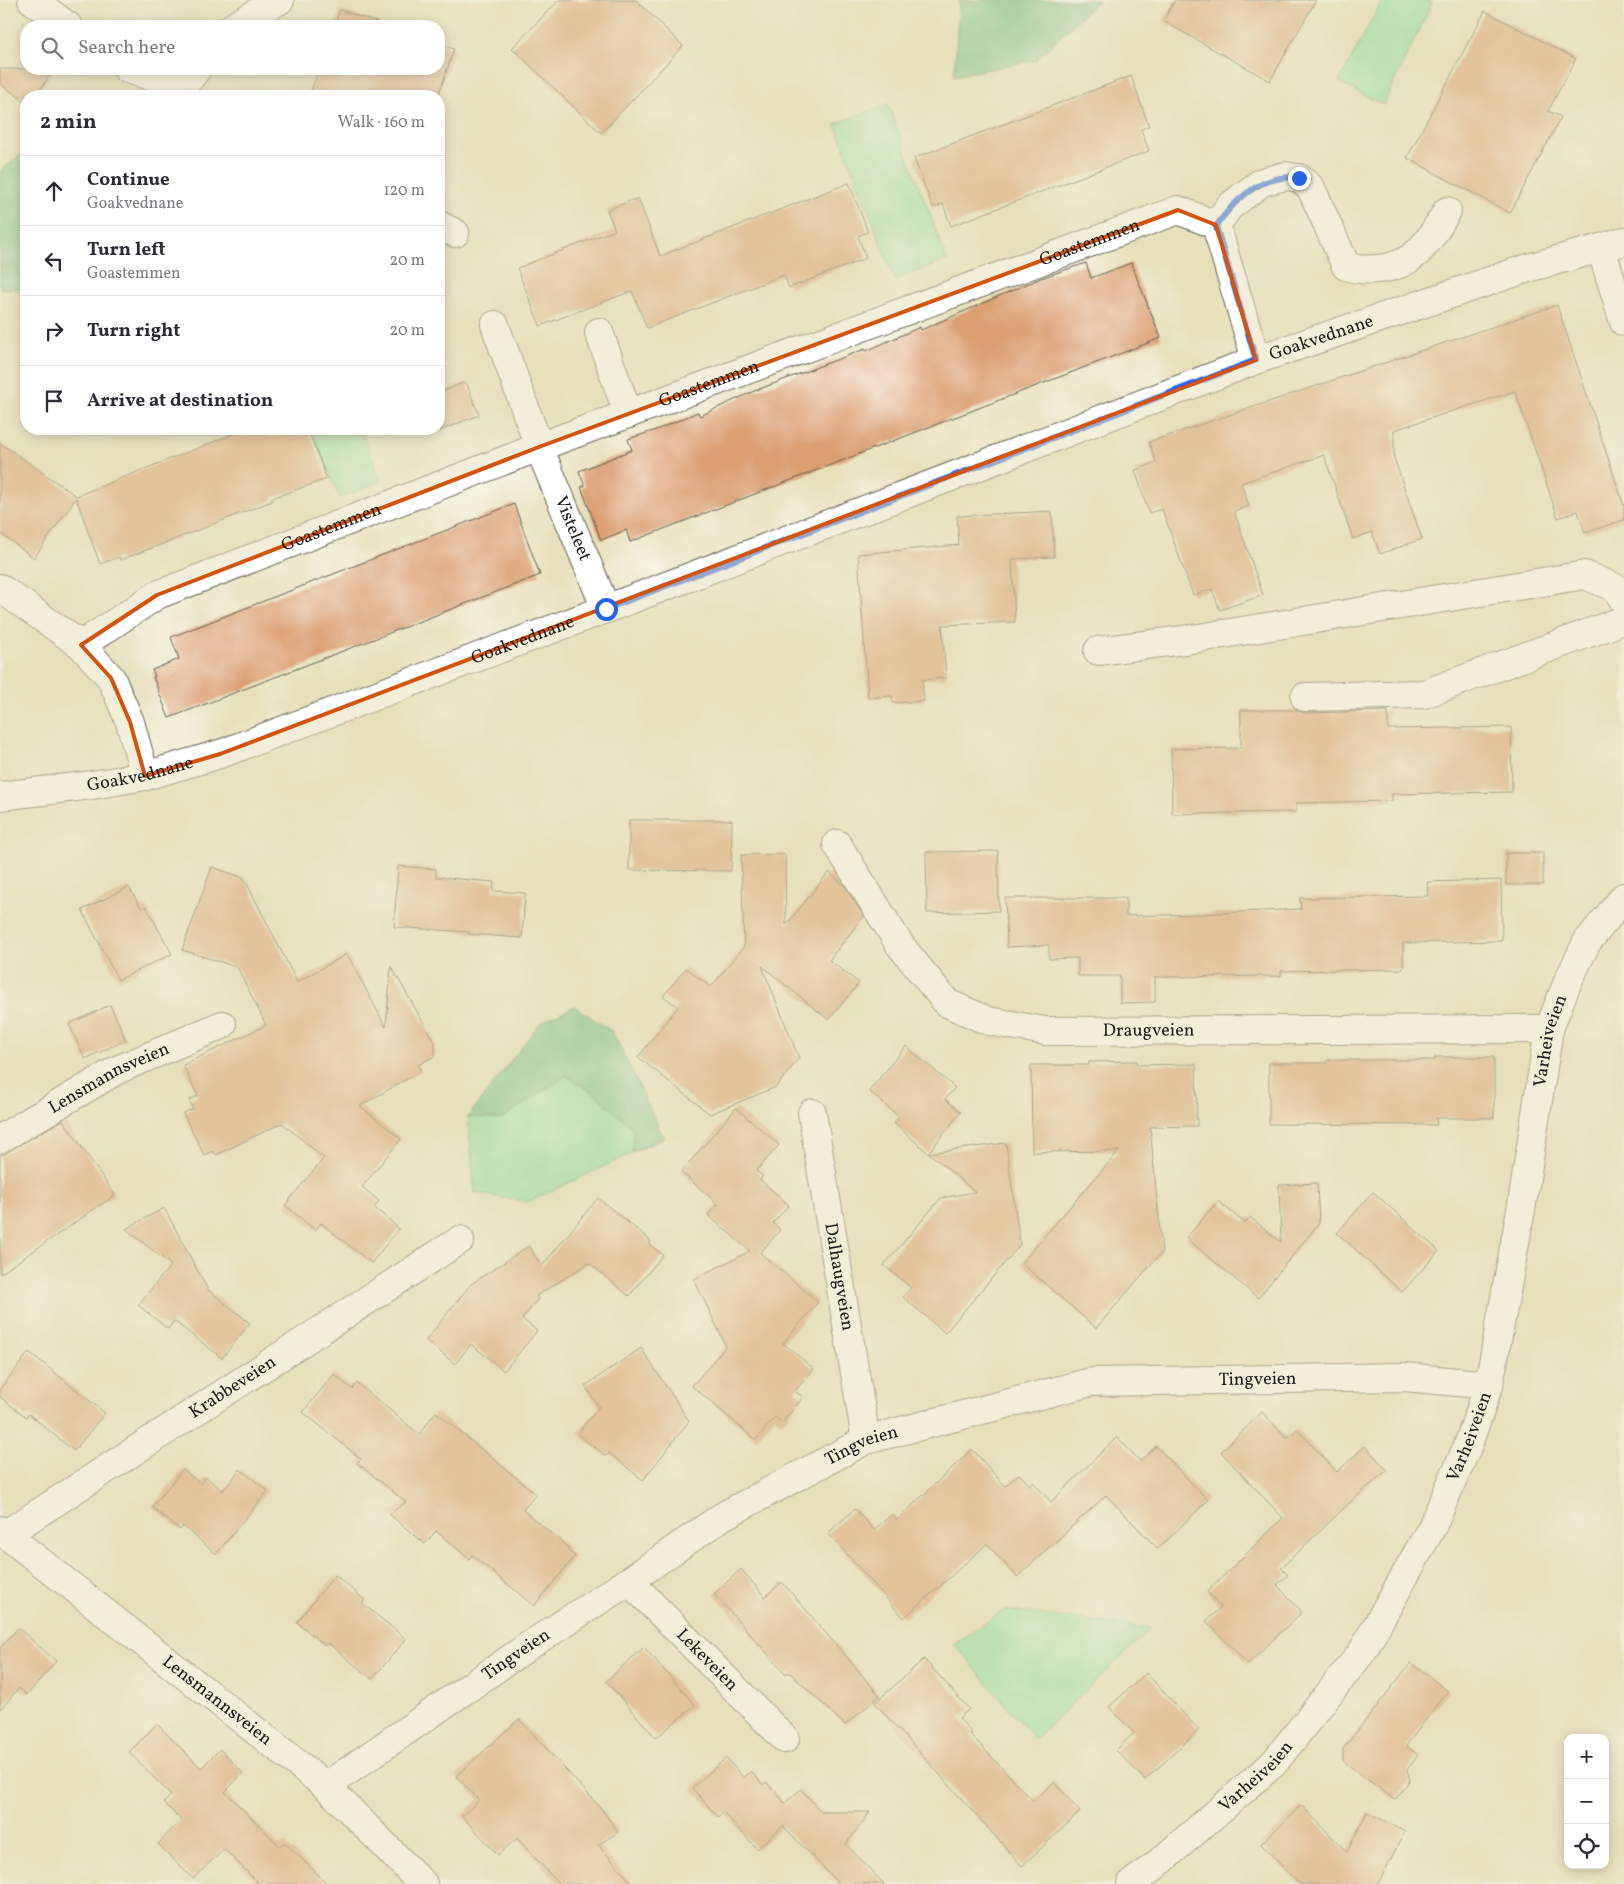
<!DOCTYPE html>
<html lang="en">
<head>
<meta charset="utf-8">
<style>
	body { margin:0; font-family:Vollkorn,serif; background:#f2f2f3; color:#2b2b33 }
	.controls { position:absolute; right:15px; bottom:15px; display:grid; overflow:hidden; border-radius:10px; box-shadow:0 2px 12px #0003 }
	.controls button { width:45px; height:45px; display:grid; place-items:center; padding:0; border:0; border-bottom:1px solid #e1e1e2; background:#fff; color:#2b2b33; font:25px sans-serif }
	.stop { position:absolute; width:15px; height:15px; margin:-11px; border:4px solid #2563eb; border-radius:50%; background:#fff }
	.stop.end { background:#2563eb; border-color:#fff; box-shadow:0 1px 5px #0008 }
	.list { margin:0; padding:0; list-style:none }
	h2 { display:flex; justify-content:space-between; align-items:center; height:65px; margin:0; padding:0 20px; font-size:21px }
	h2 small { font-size:16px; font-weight:400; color:#7c7c81 }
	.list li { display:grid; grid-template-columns:32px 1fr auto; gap:15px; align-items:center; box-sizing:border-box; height:70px; padding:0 20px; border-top:1px solid #e1e1e2 }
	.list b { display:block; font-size:19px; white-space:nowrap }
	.list p { margin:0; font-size:16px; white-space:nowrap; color:#7c7c81 }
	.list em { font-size:16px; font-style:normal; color:#7c7c81 }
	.icon { flex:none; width:28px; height:28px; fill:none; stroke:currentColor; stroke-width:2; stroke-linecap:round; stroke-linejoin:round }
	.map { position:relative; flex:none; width:1624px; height:1884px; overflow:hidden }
	.search { position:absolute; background:#fff; box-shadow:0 2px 12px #0003; left:20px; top:20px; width:425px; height:55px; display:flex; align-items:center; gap:12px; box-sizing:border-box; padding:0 18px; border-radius:20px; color:#7c7c81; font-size:19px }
	.panel { position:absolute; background:#fff; box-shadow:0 2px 12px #0003; left:20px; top:90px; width:425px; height:345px; border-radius:20px }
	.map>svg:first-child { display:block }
</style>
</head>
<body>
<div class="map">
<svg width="1624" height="1884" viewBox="0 0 1624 1884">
	<rect width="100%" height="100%" fill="#fdfcf7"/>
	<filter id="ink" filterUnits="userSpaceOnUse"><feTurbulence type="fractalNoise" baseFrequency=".02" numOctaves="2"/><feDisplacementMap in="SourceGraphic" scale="10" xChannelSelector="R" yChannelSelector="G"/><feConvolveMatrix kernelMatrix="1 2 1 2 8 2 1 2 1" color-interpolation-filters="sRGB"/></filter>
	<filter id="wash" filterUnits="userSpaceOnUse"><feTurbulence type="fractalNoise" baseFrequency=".0096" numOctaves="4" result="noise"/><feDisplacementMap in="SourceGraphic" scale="20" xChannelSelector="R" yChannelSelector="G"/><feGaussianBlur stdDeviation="1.12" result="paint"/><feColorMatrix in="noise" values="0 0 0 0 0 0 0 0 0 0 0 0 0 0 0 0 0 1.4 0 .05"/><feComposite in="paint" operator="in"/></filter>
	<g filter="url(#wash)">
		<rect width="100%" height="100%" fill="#e8e0bb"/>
		<path fill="#87e1a6" stroke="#527e61" d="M1384 0H1424L1432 3 1383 105 1339 82 1382 1Z
			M888 104 947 260 895 280 835 124Z
			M311 429H360L381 481 340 498Z
			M574 1006 664 1138 528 1202 475 1193 468 1117 540 1023Z
			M1004 1610 1151 1628 1035 1739 954 1644Z"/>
		<path fill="#6dbf8b" stroke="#446e54" d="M959 0H1099L1036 60 954 76Z
			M26 151V289H0V171Z
			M574 1006 613 1032 664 1138 632 1152 633 1129 594 1093 566 1076 501 1119 468 1117 540 1023Z"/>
		<g id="blocks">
			<path fill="#db9f72" d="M559 0H636L683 46 601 133 512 48Z
				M1175 0H1316L1270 81 1163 21Z
				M340 10 388 26H334Z
				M1485 11 1576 59 1548 111 1561 117 1510 213 1407 158Z
				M439 44 454 49 438 96H309L319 69H439Z
				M0 69H54L36 96H26V102L0 84Z
				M1131 76 1149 126 1141 129 1149 151 951 226 943 204 933 208 914 158Z
				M849 183 868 232 858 236 866 258 789 288 784 275 647 328 632 291 540 326 517 268 615 230 607 210 638 198 660 256Z
				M1086 263 1091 278 1131 263 1161 338 630 542 626 530 601 540 581 487 585 486 579 471 632 450 628 439 656 430 698 412 700 416 754 391 865 349 866 351 920 327 921 330 1041 278Z
				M1557 305 1624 506V520L1585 533 1578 511 1558 518 1515 391 1394 430V458L1422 539 1380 554 1372 532 1353 539 1324 455 1241 483 1249 506 1234 511 1263 595 1220 610 1212 589 1193 595 1162 509 1149 513 1135 470 1156 463 1149 442Z
				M466 382 479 415 439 431V393Z
				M246 429H308L327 479 272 498V501L160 545 120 560 119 557 100 564 76 498 34 558 0 533V443L76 496Z
				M514 504 540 575 169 718 153 677 155 676 152 670 179 659 171 637Z
				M1052 511 1054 557 1012 559 1015 622 942 625 946 678 922 680 924 701 893 703 892 696 868 698 858 554 959 545 957 516Z
				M1241 710H1296L1305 713 1388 711V729L1511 727 1512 792 1392 794V801L1296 803V812L1172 814 1171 749 1241 748Z
				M629 820H732L731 871 629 870Z
				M998 851 999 911 927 913 926 852Z
				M1506 853H1543V885H1506Z
				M785 854 786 925 829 872 843 884 864 916 829 960 859 983 829 1020 762 966 799 1058 776 1087 710 1114 638 1057 678 1007 663 996 686 968 711 987 744 946 741 855Z
				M398 866 436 869V877L494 882 493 891 525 893 522 938 468 934 469 932 394 927Z
				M212 867 244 878 297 982 347 954 386 1027 391 966 435 1043V1056L418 1065 421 1071 360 1106 401 1139 362 1187 379 1201 374 1207 399 1229 371 1263 321 1223 315 1230 285 1205 324 1158 282 1123 216 1155 213 1151 204 1155 183 1113 193 1109 189 1100 198 1096 183 1065 266 1025 237 967 182 950Z
				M1501 880 1502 941 1403 943V969L1281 971V976L1155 977V1002L1120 1003V976H1078V958L1049 959V945L1007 947 1005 898H1126V916L1200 914 1301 909 1300 898 1428 896 1427 882Z
				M129 887 141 908 146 906 172 954 118 980 82 910Z
				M110 1005 126 1040 85 1059 69 1024Z
				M906 1046 955 1088 945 1099 961 1112 928 1153 894 1123 899 1117 869 1091Z
				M1435 1057H1494V1118H1436L1437 1125 1269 1124V1063H1327V1060H1435Z
				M1137 1061V1065L1196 1064 1197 1126 1150 1127 1162 1252 1096 1328 1021 1263 1119 1151 1032 1152 1031 1065H1089V1062Z
				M736 1108 779 1145 756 1171 763 1176 760 1180 789 1205 773 1223 780 1230 760 1253 818 1302 783 1343 814 1369 795 1391 803 1397 782 1423 775 1417 756 1440 692 1386 726 1346 694 1279 750 1251 708 1215 718 1204 681 1172Z
				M63 1120 115 1195 0 1274V1156Z
				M1006 1143 1020 1245 945 1333 903 1297 911 1288 884 1265 941 1198 975 1192 929 1153Z
				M1317 1183 1319 1223 1258 1298 1186 1238 1218 1201 1245 1223 1250 1217 1281 1242 1279 1185Z
				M1373 1192 1439 1251 1402 1292 1337 1233Z
				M598 1198 651 1241 649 1244 663 1255 629 1296 589 1263 536 1296 538 1299 522 1319 537 1331 504 1371 471 1344 455 1364 426 1340 471 1284 512 1257 529 1246 542 1266Z
				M164 1208 208 1290 250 1323 222 1358 174 1321 168 1329 138 1305 171 1265 126 1229Z
				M641 1348 689 1421 643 1480 609 1453 606 1456 577 1434 599 1407 585 1386Z
				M29 1352 105 1413 74 1451 29 1414 26 1417 0 1397V1389Z
				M334 1374 352 1389 357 1383 419 1434 436 1412 536 1494 523 1510 569 1548 567 1550 575 1556 534 1606 472 1555 469 1559 436 1531 425 1544 389 1514 406 1502 357 1463 361 1459 303 1412Z
				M1262 1412 1287 1438 1297 1429 1337 1472 1365 1446 1387 1470 1356 1497 1281 1568 1288 1575 1277 1585 1302 1612 1248 1664 1206 1621 1221 1607 1207 1592 1283 1518 1221 1452Z
				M1117 1437 1140 1461 1156 1446 1208 1500 1158 1549 1106 1495 1017 1577 987 1544 904 1618 828 1533 855 1509 874 1530 892 1514 897 1520 972 1449 1005 1486 1019 1474 1030 1485 1033 1482 1051 1502Z
				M183 1469 201 1484 206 1477 223 1491 240 1469 268 1491 216 1554 183 1526 180 1530 152 1507Z
				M741 1569 765 1597 782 1582 880 1696 845 1725 790 1673H785L714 1594Z
				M335 1575 365 1600 362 1603 406 1639 372 1679 328 1643 325 1646 297 1622Z
				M18 1628 56 1661 27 1695 19 1688 0 1710V1648Z
				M644 1647 695 1705 656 1738 606 1681Z
				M924 1659 969 1709 959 1718 972 1733 970 1734 1033 1801 1054 1782 1080 1812 1022 1866 875 1703Z
				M1411 1663 1448 1691 1406 1746 1418 1755 1407 1770 1410 1780 1395 1800 1343 1761V1749Z
				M1146 1673 1199 1730 1145 1780 1116 1750 1134 1733 1109 1707Z
				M519 1719 600 1807 618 1832 598 1845 633 1884H559L517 1838 498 1855 462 1816 479 1800 456 1776Z
				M157 1724 201 1768 220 1749 243 1773 225 1792 280 1846 284 1842 328 1884H259L224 1849 193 1879 158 1844 181 1820 164 1803 171 1795 129 1752Z
				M726 1758 744 1778 751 1771 763 1785 766 1782 785 1803 801 1789 821 1812H870L846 1844 884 1884H839L783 1826 757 1849 723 1812 718 1817 692 1788Z
				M1301 1805 1347 1852 1367 1812 1405 1831 1378 1884H1299L1261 1844Z"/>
		</g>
	</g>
	<g filter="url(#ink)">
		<use href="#blocks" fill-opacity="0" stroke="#636154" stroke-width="1"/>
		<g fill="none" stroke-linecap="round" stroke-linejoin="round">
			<defs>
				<g id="minor">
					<path d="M32 0 68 26"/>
					<path d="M234 26 280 0"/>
					<path d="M127 69 183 86 197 69"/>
					<path d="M439 225 455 233"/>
					<path d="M1216 225 1229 207 1262 182 1285 176 1299 178 1311 188 1346 266C1357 270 1365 270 1377 269 1416 266 1428 242 1447 211"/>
					<path d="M1624 241 1601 248 1624 322"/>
					<path id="s1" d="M495 325 539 447 606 609"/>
					<path d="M599 332 628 414"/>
					<path d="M0 588 81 645 111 678 130 722 145 776"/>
					<path id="s2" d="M81 645 157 595 539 447 1178 210 1216 225 1256 360"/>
					<path d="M1098 651 1199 638 1585 575 1616 588 1624 601"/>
					<path d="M1305 697 1424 694 1624 620"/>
					<path id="s3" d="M0 796 92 785 145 776 220 754 606 609 1256 360 1528 268 1601 248"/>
					<path id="s4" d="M837 844 900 945 947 1003 988 1021 1045 1031 1549 1029"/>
					<path id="s5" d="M812 1113 866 1440"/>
					<path id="s6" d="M0 1139 117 1070 222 1025"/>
					<path id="s7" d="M0 1530 326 1786 423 1884"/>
					<path id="s8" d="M6 1534 460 1240"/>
					<path id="s9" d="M629 1581 785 1739"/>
					<path id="s10" d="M326 1786 530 1645 629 1581 723 1516 866 1440 1091 1382 1405 1377 1489 1385"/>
					<path id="s11" d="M1131 1884 1155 1866 1273 1764 1362 1652 1432 1527 1468 1445 1489 1385 1522 1204 1549 1029 1568 981 1587 942 1624 897"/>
				</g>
			</defs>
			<use href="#minor" stroke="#636154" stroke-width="30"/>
			<use href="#minor" stroke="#fff" stroke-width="28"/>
		</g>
	</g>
	<g fill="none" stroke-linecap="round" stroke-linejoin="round" filter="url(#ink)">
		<path stroke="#2563eb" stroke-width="6" d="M606 609 1256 360 1216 226C1236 198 1263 173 1299 178"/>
	</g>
	<path d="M0 0H1624V1884H0ZM1178 210 1216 225 1256 360 220 754 145 776 130 722 111 678 81 645 157 595 539 447Z" fill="#e8e0bb" fill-opacity=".55" fill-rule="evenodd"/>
	<path fill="none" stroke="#d4530e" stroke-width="4" stroke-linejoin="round" d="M1178 210 1216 225 1256 360 220 754 145 776 130 722 111 678 81 645 157 595 539 447Z"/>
	<g text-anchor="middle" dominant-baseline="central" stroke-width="4" stroke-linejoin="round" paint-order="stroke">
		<g font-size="18" fill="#1c1c1c" stroke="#fdfcf7">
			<text stroke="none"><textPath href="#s2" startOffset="1088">Goastemmen</textPath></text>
			<text stroke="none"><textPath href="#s3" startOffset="1402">Goakvednane</textPath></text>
			<text stroke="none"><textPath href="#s2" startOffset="682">Goastemmen</textPath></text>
			<text stroke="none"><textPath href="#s2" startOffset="278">Goastemmen</textPath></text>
			<text stroke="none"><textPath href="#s1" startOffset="218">Visteleet</textPath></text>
			<text stroke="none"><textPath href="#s3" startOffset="548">Goakvednane</textPath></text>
			<text stroke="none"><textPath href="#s3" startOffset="142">Goakvednane</textPath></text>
			<text stroke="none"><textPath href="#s4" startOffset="400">Draugveien</textPath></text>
			<text stroke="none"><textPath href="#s11" startOffset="975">Varheiveien</textPath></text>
			<text stroke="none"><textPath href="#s6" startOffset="125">Lensmannsveien</textPath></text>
			<text stroke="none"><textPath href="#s5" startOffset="166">Dalhaugveien</textPath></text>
			<text stroke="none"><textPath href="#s10" startOffset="1041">Tingveien</textPath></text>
			<text stroke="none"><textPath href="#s8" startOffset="270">Krabbeveien</textPath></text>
			<text stroke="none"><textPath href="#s11" startOffset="570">Varheiveien</textPath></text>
			<text stroke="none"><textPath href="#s10" startOffset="636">Tingveien</textPath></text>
			<text stroke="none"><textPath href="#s10" startOffset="231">Tingveien</textPath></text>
			<text stroke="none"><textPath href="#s9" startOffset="111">Lekeveien</textPath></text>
			<text stroke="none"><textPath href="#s7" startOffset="276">Lensmannsveien</textPath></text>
			<text stroke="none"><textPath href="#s11" startOffset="165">Varheiveien</textPath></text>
		</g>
	</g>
</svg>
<div class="controls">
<button>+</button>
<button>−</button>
<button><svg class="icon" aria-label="locate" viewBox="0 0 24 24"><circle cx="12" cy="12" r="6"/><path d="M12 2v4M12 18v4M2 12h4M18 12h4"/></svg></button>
</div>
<div class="stop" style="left:606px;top:609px"></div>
<div class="stop end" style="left:1299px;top:178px"></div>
<div class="search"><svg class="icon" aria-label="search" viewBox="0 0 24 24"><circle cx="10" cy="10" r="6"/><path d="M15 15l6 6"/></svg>Search here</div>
<section class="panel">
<h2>2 min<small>Walk · 160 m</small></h2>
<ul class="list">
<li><svg class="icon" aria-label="ahead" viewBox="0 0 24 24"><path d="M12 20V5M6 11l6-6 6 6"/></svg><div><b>Continue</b><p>Goakvednane</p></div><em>120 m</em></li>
<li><svg class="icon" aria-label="left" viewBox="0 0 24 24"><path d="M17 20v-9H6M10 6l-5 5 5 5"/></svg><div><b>Turn left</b><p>Goastemmen</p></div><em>20 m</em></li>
<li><svg class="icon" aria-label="right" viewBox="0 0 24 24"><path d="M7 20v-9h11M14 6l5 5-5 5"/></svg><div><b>Turn right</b></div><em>20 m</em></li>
<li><svg class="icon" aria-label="arrive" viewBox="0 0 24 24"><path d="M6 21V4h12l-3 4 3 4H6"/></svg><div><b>Arrive at destination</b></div></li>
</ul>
</section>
</div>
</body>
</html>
